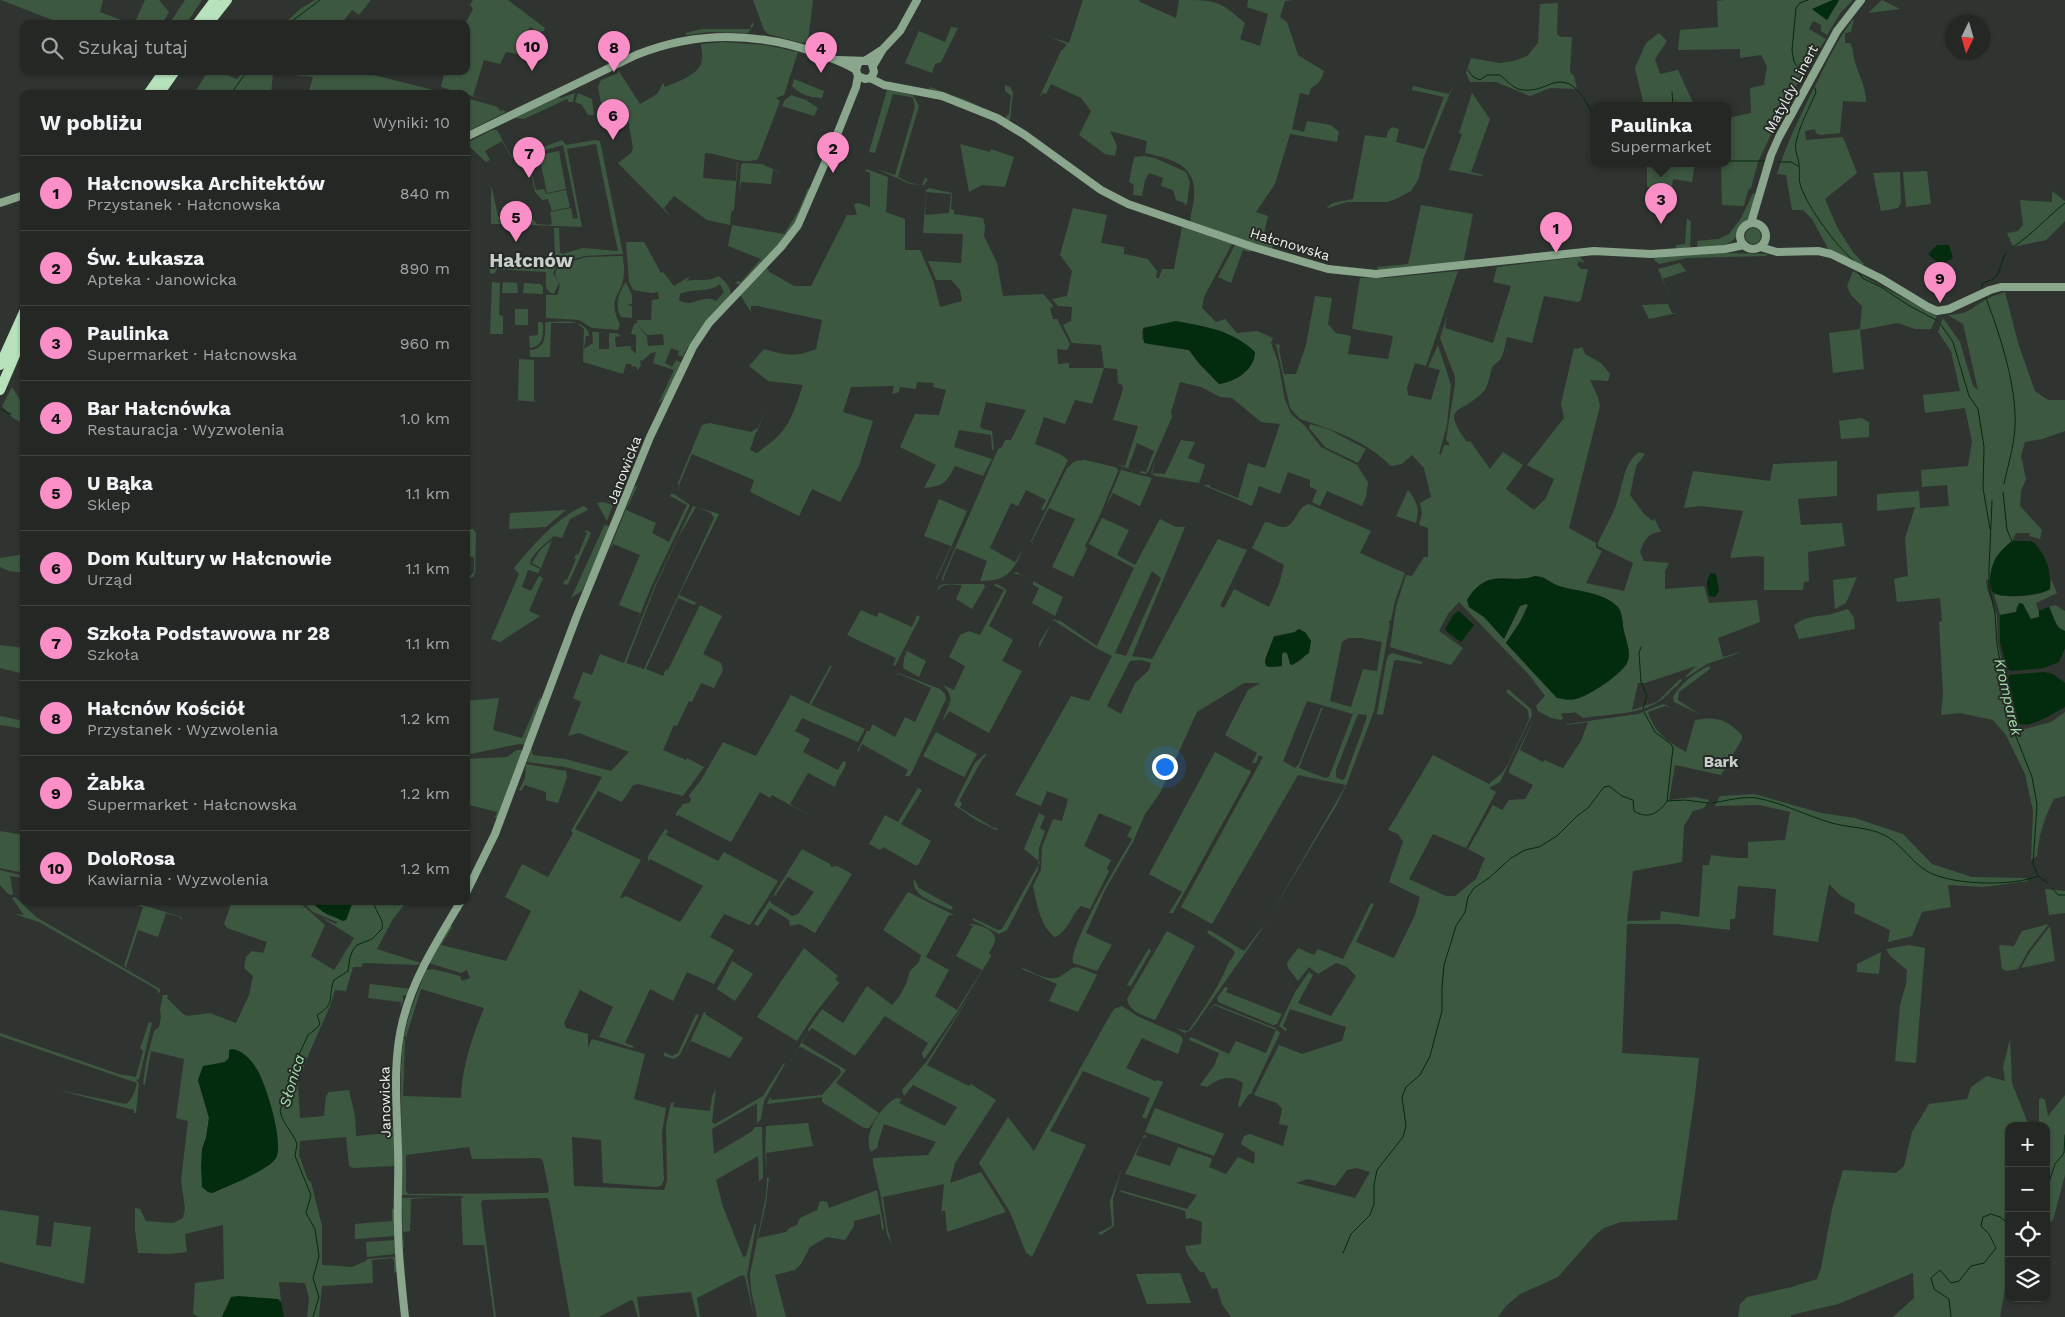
<!DOCTYPE html>
<html lang="pl">
<head>
<meta charset="utf-8">
<style>
	body { margin:0; font-family:"Work Sans",sans-serif; background:#303331; color:#f1f3f6 }
	.controls { position:absolute; right:15px; bottom:15px; display:grid; overflow:hidden; border-radius:10px; box-shadow:0 1px 4px #0004 }
	.controls button { width:45px; height:45px; display:grid; place-items:center; padding:0; border:0; border-bottom:1px solid #414441; background:#242724; color:#f1f3f6; font:25px sans-serif }
	.compass { position:absolute; left:1945px; top:15px; width:45px; height:45px; border-radius:50%; background:#242724; box-shadow:0 1px 4px #0004; rotate:185deg }
	.you { position:absolute; left:1164px; top:766px; width:18px; height:18px; margin:-12px; border:4px solid #fff; border-radius:50%; background:#1a73e8; box-shadow:0 0 0 8px #1a73e833 }
	.badge { display:grid; place-items:center; width:32px; height:32px; border-radius:50%; background:#fa8fc7; color:#111; font-size:16px; font-weight:700 }
	.pin { position:absolute; translate:-50% -41px; filter:drop-shadow(0 1px 2px #0008) }
	.pin::after { content:''; position:absolute; top:26px; width:18px; height:15px; background:inherit; clip-path:polygon(0 0,100% 0,50% 100%) }
	.popup { position:absolute; left:1591px; top:102px; width:140px; height:65px; box-sizing:border-box; display:grid; place-content:center; border-radius:10px; background:#242724; filter:drop-shadow(0 1px 4px #0005); font-size:16px; white-space:nowrap; color:#a3a5a6 }
	.popup b { font-size:19px; color:#f1f3f6 }
	.popup::after { content:''; position:absolute; left:50%; top:100%; margin-left:-10px; border:10px solid transparent; border-top-color:#242724 }
	.list { margin:0; padding:0; list-style:none }
	h2 { display:flex; justify-content:space-between; align-items:center; height:65px; margin:0; padding:0 20px; font-size:21px }
	h2 small { font-size:16px; font-weight:400; color:#a3a5a6 }
	.list li { display:grid; grid-template-columns:32px 1fr auto; gap:15px; align-items:center; box-sizing:border-box; height:75px; padding:0 20px; border-top:1px solid #414441 }
	.list b { display:block; font-size:19px; white-space:nowrap }
	.list p { margin:0; font-size:16px; white-space:nowrap; color:#a3a5a6 }
	.list em { font-size:16px; font-style:normal; color:#a3a5a6 }
	.icon { flex:none; width:28px; height:28px; fill:none; stroke:currentColor; stroke-width:2; stroke-linecap:round; stroke-linejoin:round }
	.map { position:relative; flex:none; width:2065px; height:1317px; overflow:hidden }
	.search { position:absolute; background:#242724; box-shadow:0 1px 4px #0004; left:20px; top:20px; width:450px; height:55px; display:flex; align-items:center; gap:12px; box-sizing:border-box; padding:0 18px; border-radius:10px; color:#a3a5a6; font-size:19px }
	.panel { position:absolute; background:#242724; box-shadow:0 1px 4px #0004; left:20px; top:90px; width:450px; height:815px; border-radius:10px }
	.map>svg:first-child { display:block }
</style>
</head>
<body>
<div class="map">
<svg width="2065" height="1317" viewBox="0 0 2065 1317">
	<rect width="100%" height="100%" fill="#303430"/>
	<path fill="#3d5841" fill-rule="evenodd" d="M1 0H103L100 12 132 24H56L55 21Z
		M145 0H159L169 12 162 24H134Z
		M185 0H202L186 24H169Z
		M315 0H371L359 15 352 10 341 24H284L300 9Z
		M473 0H508L545 28 544 31 539 32 530 27 524 35 517 54 506 52 500 64 484 60 473 96 492 102 441 87 445 71H466V24H465L473 9 470 5Z
		M753 0H813L808 41 802 43 768 34 764 30Z
		M1083 0H1139L1140 2 1176 18 1179 0C1215 0 1219 0 1245 23L1240 39 1260 46 1268 14 1247 7 1248 0H1293L1285 1 1280 17 1287 22 1298 55 1324 71C1322 79 1319 84 1311 88L1309 95 1300 93 1292 129 1304 132 1307 121 1331 125 1339 132 1337 142 1290 134 1275 184 1256 212 1268 216 1262 242 1273 245 1272 249 1191 224C1189 215 1194 206 1194 197 1197 164 1171 159 1145 153L1147 141 1110 131 1117 146 1115 156 1105 154 1079 135 1091 111 1081 98 1051 84 1046 94 1043 93 1039 98 1061 51 1066 46V44L1050 37 1069 43Z
		M1724 0H1833L1812 9 1827 20 1839 0H1853L1841 12 1827 35 1821 31V25L1813 21 1809 29 1826 39 1789 97 1758 162 1751 188 1748 190 1744 206 1722 205 1721 164 1718 163H1727V118L1751 113 1750 88 1764 85 1767 66 1761 55 1740 58V49L1678 50 1680 30 1718 27 1717 1Z
		M1882 0 1900 9 1868 13Z
		M1558 3 1557 34 1561 37H1572L1570 72 1574 76 1577 89 1550 88 1530 96 1496 82H1470L1466 73 1471 58 1499 63 1514 61 1527 56 1538 43 1540 4Z
		M1854 18 1851 32 1845 33V43H1850C1853 48 1853 53 1854 59 1858 74 1866 86 1866 102L1843 101 1840 133 1820 135 1816 133 1815 129 1805 131 1806 140 1843 137 1857 173 1825 199 1837 227 1853 252 1864 264 1862 266 1830 252 1812 219 1803 210H1792L1786 175 1777 174C1787 142 1802 112 1817 82 1828 60 1839 37 1854 18Z
		M752 23 754 24 748 33 710 32 686 35V33L702 29H750Z
		M951 27 958 28 941 62 935 64 932 73 905 63 919 31 945 42Z
		M1659 33 1667 41 1655 59 1660 74 1678 70 1694 105H1638L1643 101 1635 68 1646 43Z
		M724 42 765 45 798 52 784 95 776 98 780 101 758 159C743 166 720 153 705 153L703 178 736 181 737 163 713 159 738 163 734 210 731 212 730 225 707 220 674 196 664 208 669 214H668L618 163 631 153 633 148 627 114 622 110 602 108 598 87 601 80 618 73V70L640 104 657 94 663 83 665 87C677 82 700 75 702 60 703 55 701 49 701 44Z
		M208 71H225L231 77 237 79 243 71H358L449 94H308L313 77 273 73 271 94H194Z
		M794 79 824 91 822 98C809 97 801 95 792 86Z
		M1455 81 1423 159 1419 178 1411 191 1398 198 1388 202H1347L1328 208 1327 207 1333 203 1353 199 1365 135 1386 138 1388 131 1392 127 1399 129 1396 142 1424 149 1444 97 1412 90 1413 86 1449 94Z
		M1005 85 1010 87 1013 92 1010 121 950 95 929 89 930 87 966 100 1005 118 1009 114 1011 96 1005 91Z
		M887 90 913 95 919 106 898 177 910 183 922 185 925 178 928 179 924 185 910 184 877 169 895 175 915 107 913 98 911 97 893 94 875 153 869 152Z
		M575 93 573 102H569L567 99 524 119 515 118 558 97 561 98Z
		M578 93 592 99 594 115H588L582 105 575 102Z
		M1472 93 1490 119 1471 172 1483 175 1481 176 1449 170 1462 134 1459 133Z
		M791 95 806 100 818 108 814 116 782 106 784 101Z
		M466 98 498 107 500 111 503 110 506 112 466 132Z
		M492 130H497L511 156 517 157 562 140 566 145 595 140 600 141 623 254 585 256 559 263 553 273 559 283 554 294C543 291 546 281 546 272L497 269 494 274 490 273V260L555 262 554 228H559L560 252 562 254 583 248 618 251 596 144 567 149 582 227 505 224 504 223 533 219 537 224 550 225 552 223 550 211 551 212 571 208 573 219 578 218 563 145 517 158 511 157 502 141 485 151 490 160 486 162 469 146V142Z
		M960 144 990 152 991 149 1014 157 1005 187 982 185 969 192Z
		M559 151 566 189 547 193 539 155Z
		M1144 156 1155 158 1186 172 1190 182 1187 204 1184 206 1185 203 1176 200 1173 190 1161 186 1163 178 1149 173 1145 180 1142 196 1133 195 1134 185 1129 182 1134 157Z
		M528 159 536 190 544 189 546 194 566 190 570 207 552 211 548 199 542 200 535 192Z
		M743 163 762 164 785 175 773 170 771 184 741 182 739 193 741 165Z
		M1639 163H1695L1692 182 1673 179 1672 188 1647 187V166Z
		M866 169 888 177 886 212 905 219V250H920L933 280 940 307 962 301 960 290 951 280H936L928 261 961 263 963 234 923 233 926 190 929 188 952 193 951 209 954 210V214L983 218 985 226 984 236 997 263 1003 296 1043 294 1052 304 1053 307 1050 308 1053 319H1057L1070 344 1067 350 1057 349 1058 364 1069 363V368H1104L1101 345 1072 343 1063 325 1071 321 1072 307 1058 306 1052 299 1067 296 1072 271 1060 255 1073 208 1107 215 1101 243 1124 247V254L1148 259 1157 271 1156 278H1159L1162 269H1174L1182 227 1232 244 1204 297 1202 308 1216 322 1225 319 1237 333 1257 331 1273 338 1271 343 1278 362 1285 400 1291 414 1305 426 1321 447 1357 465 1368 482 1366 497 1362 506 1327 491 1320 506 1312 502 1317 490 1310 487V480L1288 472 1280 494 1259 486 1252 506 1205 486V485H1210V487L1238 498 1248 463 1265 468 1280 424 1261 422 1232 398 1220 397 1201 387 1180 382 1171 412 1172 417 1148 472 1145 474 1140 473V471L1146 472 1154 451 1137 443 1128 468 1135 471 1116 464 1125 466 1138 426 1113 420 1123 389 1122 385 1118 383 1117 369 1104 368 1092 404 1075 400 1065 424 1044 417 1035 444 1060 454 1068 460 1044 510 1041 509 1046 500 1026 490 1018 506 1011 503 990 548 1015 562 1024 548C1012 572 1008 581 980 581L987 561 956 548 943 579 946 580H942V578L998 449 1002 447 1005 440H1011L1026 410 986 402 980 426 982 429 992 431 994 450H992L991 435 959 430 954 447 992 459 983 476 955 466C946 483 944 486 924 488L914 507 936 465 900 447 915 414 939 415 946 390 933 387 934 383 917 382 916 389 900 387 899 392 892 394 894 386 851 387 843 412 873 421 859 466 840 502 812 489 799 516 750 492 754 480 692 454 679 485 680 492 678 483 702 425 710 423 751 432 758 428 766 409 757 432H756L750 450 757 453C764 447 773 442 779 435 792 422 797 402 803 385L768 381 749 366 764 349C785 355 795 358 816 349L822 320 758 306H751V312L740 295 766 268 769 270 768 271 794 286H811L847 215H857L854 204 859 203 870 207V173L865 171ZM926 192 951 194 949 213 925 215ZM1202 326 1222 331 1255 352C1246 374 1242 378 1219 384L1199 364 1189 350 1148 344 1142 339V331Z
		M1927 171 1931 204 1906 207 1903 172Z
		M1900 172 1901 203 1898 208 1881 211 1873 173Z
		M488 183 492 189 498 216 501 218 498 221 504 224H491V189Z
		M808 188 811 190 803 211 787 238 740 285 735 283 738 281 741 282 761 259 728 246 732 225 784 234 799 210Z
		M2052 191 2065 201V221L2046 240 2013 247 2007 233 2018 231 2023 225 2020 200 2052 202Z
		M1753 193 1756 195 1749 221C1742 226 1741 231 1736 237 1729 247 1709 249 1698 247L1697 241 1718 239 1729 234 1741 218Z
		M1421 205 1473 214 1464 260 1477 259 1475 261 1379 271 1377 267 1408 264Z
		M1687 218 1691 222 1690 247 1676 249V245L1685 244Z
		M1745 236a8 8 0 1 1 16 0a8 8 0 1 1-16 0Z
		M626 242H644L661 273 663 272 674 286 690 276 687 281C699 278 707 283 718 276 725 281 730 285 731 295L687 348 683 357 678 355 679 351 671 348 665 363 672 367 676 360 682 363 665 397 659 403 658 402H659L674 370 653 363 656 352 651 353 642 361 640 360 641 365 638 370 635 366 632 367 631 364H626L623 374 583 362 584 329 577 323H551L550 357H530V350C545 349 546 336 545 323L548 322C562 322 579 318 588 331L589 336H586L584 349 593 343 592 332H599V349H609V333H617L621 336 615 337 616 347 631 346V349L636 354V335L631 334 634 324 637 323V320H651L652 300 659 299 658 292 651 293 633 290 629 282ZM720 284 724 292 716 301C703 293 692 309 679 300L680 294C693 288 709 293 720 284ZM637 324 647 335 663 334 664 345 648 346 647 337Z
		M1235 245 1251 250 1250 252 1243 250 1231 283 1218 277Z
		M1726 253 1768 254 1766 256 1687 258 1659 264 1654 260 1655 257Z
		M623 256C623 262 625 268 624 273 623 296 606 296 620 325L618 330 592 328 579 320 546 318V295H557C562 282 559 285 555 274L558 266 586 257Z
		M1580 257 1585 263 1579 261 1577 265 1581 269H1588L1581 300 1578 302 1544 296 1532 343 1507 337C1505 344 1504 354 1500 360 1497 363 1494 364 1492 368 1489 376 1489 387 1482 393 1460 415 1440 405 1467 442L1470 441 1490 469 1503 452 1523 465 1506 489 1534 510 1546 498 1554 479 1527 465 1564 418 1561 404 1574 348 1577 349 1582 347 1585 354 1601 363 1610 374 1608 381 1590 380 1598 397 1600 406 1569 528 1596 543V548L1602 551 1586 583 1624 591 1633 563 1598 546V543C1603 531 1610 520 1615 508 1623 489 1622 464 1639 452L1645 454 1636 466 1630 495 1644 514 1653 521 1654 518 1661 532C1648 532 1644 541 1640 552L1644 561 1669 563 1665 571V589L1704 586 1709 603 1757 600 1760 622 1718 638 1723 657 1740 652 1739 653 1707 664 1687 677H1685L1696 666 1645 683H1638L1632 710 1657 702 1680 679 1682 680C1679 685 1675 687 1671 691 1650 716 1613 713 1583 718L1575 712C1570 714 1565 712 1561 714L1563 718 1561 720 1551 718 1538 711 1536 706 1545 696 1530 676 1459 602 1448 614 1439 631 1463 648 1451 665 1390 647 1396 607 1406 575 1412 576 1424 557H1428V528L1419 525 1422 513 1420 503 1431 497 1424 468 1412 455 1402 464 1391 466C1365 440 1333 430 1300 419L1290 408 1276 344 1280 345 1279 350 1284 374H1296L1306 345 1315 296 1332 298 1328 324 1336 333 1351 336 1348 354 1388 359 1393 336 1352 329 1360 278H1386L1458 271 1426 366 1415 363 1407 388 1408 395 1431 400 1440 370 1428 367 1438 345 1451 385 1447 425 1439 454 1441 455 1444 445H1449V443L1446 440 1455 384V377L1440 338 1447 316 1445 328 1493 343 1511 286 1493 282 1497 267ZM1535 576 1543 577 1559 587 1612 602C1620 609 1622 615 1623 625L1557 698 1506 643 1520 622 1528 604 1524 603 1520 606 1504 639 1484 617 1469 607 1472 592C1500 568 1509 585 1535 576Z
		M1680 263 1686 271 1662 279 1674 304 1658 269Z
		M1853 271 1937 316 1931 329H1915L1898 323 1860 330 1864 369 1833 373 1829 333 1860 329 1862 306 1851 295 1847 286Z
		M492 282 500 283 499 315 503 316V334H490Z
		M503 282 517 283 518 293H502Z
		M626 282 632 295V304L627 305 632 306V318L621 317C614 306 619 291 626 282Z
		M524 283 540 284 543 287V294L523 293Z
		M2005 292 2019 346 2035 391 2048 400H2065V431L2042 439 2025 442 2021 456 2026 479 2021 491 2020 506 2042 530 2040 539 2029 536 2030 533H2016L2012 541 1995 558 1990 579 1986 580 1987 589 1997 615 1998 643 2011 705V719L2016 725 2025 729 2051 722 2065 712V796L2054 799C2044 818 2039 835 2037 856L2031 860 2033 811 2025 774 2006 735 1993 720 1960 713 1941 715 1943 693 1939 622 1942 621 1940 598 1897 602 1894 579 1908 576 1905 538 1915 507 1877 511V494L1919 491 1920 508 1949 506 1947 485 1922 487 1921 470 1968 466 1972 441 1965 408 1925 413 1923 395 1960 391 1951 351 1938 332 1943 318 1960 342 1973 386 1978 390 1963 324 1948 315C1968 314 1970 309 1985 300 1991 296 1998 295 2005 292Z
		M1668 304 1672 313H1677L1649 319 1642 305Z
		M515 309H528V325H515Z
		M538 322H542L543 324C543 335 544 346 530 348L529 336 538 335Z
		M519 359 534 360V401L539 402 514 400H518Z
		M12 387 24 406V424L13 418 2 406Z
		M1861 418 1869 422V437L1841 439 1839 421Z
		M1310 424 1328 429 1366 449 1358 463 1325 447 1309 428Z
		M1181 440 1195 442 1188 458 1205 465 1199 483 1155 476 1151 473 1156 459 1152 473 1165 474Z
		M1085 460 1114 467 1117 468 1118 471 1099 517 1085 546 1087 549 1073 577 1052 567 1075 519 1049 508 1032 541 1033 545 1031 541 1067 468 1075 461Z
		M1837 461V496L1798 499 1801 525 1842 523 1845 546 1808 552 1809 581 1804 582 1803 590H1764V557L1756 556 1730 558 1743 511 1701 506 1684 508 1693 471 1770 481 1773 464Z
		M1121 470 1152 478 1140 506 1113 493 1106 506Z
		M635 486 637 487 626 510 656 523 652 533 669 542 687 505 670 496 671 494H674L690 505 652 585 634 629 640 613 619 605 640 555 613 544 608 554Z
		M1408 490C1417 501 1420 509 1416 523L1396 516Z
		M939 499 967 511 937 579 931 580 936 579 951 546 924 536Z
		M603 502 613 505 607 521 597 503Z
		M1309 504 1371 531 1360 553 1405 573 1395 601 1391 620 1388 622 1390 624 1374 711 1346 786 1336 806 1260 932 1191 1030 1185 1033 1175 1028 1187 1031 1189 1030C1203 1009 1218 989 1227 966 1229 961 1233 958 1235 953L1232 949 1207 933 1209 930 1244 951 1265 924 1346 785 1298 775 1212 924 1181 907 1263 757 1259 755 1256 763H1252L1257 753 1225 735 1248 690 1260 683H1244L1197 712 1160 793 1145 814 1133 842 1105 890 1086 933 1112 945 1097 971 1073 963C1070 943 1120 860 1132 839L1127 836 1132 827 1099 813 1084 846 1111 860 1107 868 1109 871 1090 909 1081 906C1071 915 1068 932 1055 937 1040 926 1037 904 1033 886L1041 870 1042 847 1053 819 1062 821 1068 799 1047 791 1041 806 1015 795 1071 696 1089 701 1112 656 1096 648 1053 620 1039 648V643L1054 619 1057 621 1059 620 1097 646 1134 568 1089 544 1102 518 1129 530 1117 555 1135 565 1160 519 1176 527H1185L1132 656 1152 659 1218 539 1247 550 1220 606 1224 608 1234 589 1269 607 1279 584 1284 565 1252 548 1265 522C1272 522 1278 528 1285 527 1297 524 1296 507 1309 504ZM1152 571 1161 578 1126 656 1115 653ZM1300 629 1306 634 1311 641C1307 653 1304 662 1291 665L1288 654 1284 652 1282 654V666L1270 667 1265 664 1266 657 1274 636 1295 632ZM1348 638H1361L1382 642 1377 671 1363 669 1351 707 1330 701 1342 642ZM1141 660 1151 663 1149 670 1135 683 1121 714 1107 706 1130 661ZM1307 701 1353 714 1329 777 1325 778 1299 768 1323 707 1321 708 1299 764 1295 768 1283 761ZM1358 714 1367 715 1366 720 1345 778 1342 780 1336 777V770Z
		M583 506 586 507 588 510 570 519 562 538 554 536 539 549 531 559 530 564 540 569 538 573 528 570 522 587 531 591 539 576 543 578 529 611 540 616 500 642 491 639 519 574 514 568C534 544 554 520 583 506Z
		M693 506 719 514 679 595 697 603 694 605 678 598 646 669 663 676 666 669 668 670 700 605 722 616 703 654 721 663 723 670 714 688 701 683 692 702 689 701 677 726 674 725 663 750 686 760 687 758 704 767 683 796 638 784 633 785 622 802 598 791 575 829 641 860 620 897 622 898 626 896 680 922 703 886 650 859 648 862V856L665 829 668 831 666 835 718 861 724 852 778 881 750 925 724 914 710 937 734 950 714 984 687 972 673 1001 650 989 625 1043 634 1046 632 1048 597 1036 599 1037 613 1007 580 990 564 1023 566 1028 588 1034V1048L592 1039 645 1054 634 1099 666 1108 662 1133 664 1180 661 1186 656 1187 603 1183 601 1140 572 1137 574 1186 664 1190 667 1181 666 1125 671 1103 674 1102 673 1107 710 1111 712 1097 716 1088 712 1122 715 1124 763 1096 784 1063 785 1064 764 1101 761 1119 757 1124V1103L712 1129 714 1154 751 1132 755 1127H762L763 1178 758 1182 759 1180 758 1156 716 1180 723 1207 743 1257 746 1256 755 1223 756 1225 747 1276 754 1317 745 1277 742 1275 697 1298 700 1317H697L691 1292 637 1297 640 1317H638L633 1301 631 1300 599 1317H570L549 1200 547 1198 483 1200 481 1203 496 1317H494L484 1245H463L461 1199 464 1196 402 1195 401 1071 403 1039H405L403 1096 461 1098C462 1066 472 1038 484 1008L421 989 406 1037 404 1036 410 1012 426 970 433 969 460 976 462 981 470 978 467 970 461 973 429 963 450 927 453 926 441 945 506 961 531 911 505 897 522 864 548 877 573 833 571 831 602 777 565 767 527 762 532 747V753L533 755 565 759 611 771 629 752 579 733 568 736 581 702 573 698 583 672 592 675 600 654 624 663 655 585ZM696 507 711 513 714 518 644 669 626 663 656 585 678 538ZM469 1147 472 1159 540 1158 543 1161 549 1191 547 1193 408 1194 406 1191V1155Z
		M566 510 546 527 509 529 510 513Z
		M605 524 611 528 582 591 571 598Z
		M466 529H473L476 533 475 573 473 577 466 580 474 572V557L466 556Z
		M586 530 591 533 569 582 567 585 563 584 565 580H567L576 559 574 558 576 554 578 555 587 533 585 532Z
		M552 540 541 568 532 563 540 550Z
		M24 542V573L9 571 0 567V558L19 555Z
		M1016 572 1063 597 1055 616 1032 603 1039 588 1033 585V581L1019 574H1014Z
		M1857 577 1846 603 1835 609 1833 580Z
		M2051 579 2057 593 2036 603 2040 617 2030 619 2027 612 2017 606 2016 612 2000 615 1994 594C2007 598 2040 597 2050 589Z
		M944 584H984L985 587 972 609 956 599 962 585C952 585 942 582 937 592L939 586Z
		M997 584 1007 590 989 626 1013 640 1002 661 1022 671 989 733 949 711 943 721C946 705 958 701 943 685L954 690 965 666 949 657 960 635 969 631 980 635 1004 590 993 585Z
		M2055 605 2065 611V631C2054 626 2054 617 2049 607Z
		M1848 609 1854 618 1855 629 1799 639 1794 626C1804 615 1819 617 1832 614 1838 612 1843 610 1848 609Z
		M861 610 877 617 879 612 912 627 917 615 920 617 895 666 893 665 896 658 847 635Z
		M0 645 24 648V674L0 668Z
		M907 651 926 661 919 677 903 668 904 658Z
		M1392 653 1423 662 1421 664 1397 660 1394 661 1383 715 1377 714 1386 662 1388 656Z
		M830 666H832L811 705 865 729 858 742 802 718 795 731 810 739 803 752 838 770 843 761 846 762C845 772 837 777 835 787L808 773 790 804 814 818 772 795 770 798 760 792 731 842 678 815 676 817V813L683 804 689 803 691 800 689 795 701 780 723 742 756 756 791 695 809 704Z
		M1709 666 1710 669 1679 692 1678 700 1699 714 1674 702 1673 697C1680 684 1696 672 1709 666Z
		M899 673 940 689 945 694 946 699 910 776H905L908 770 862 744 858 752 857 751 867 731H870L872 724 895 737 905 717 915 722 931 688 900 674 896 675 889 690 896 675Z
		M1508 689 1531 709 1532 715 1500 782 1489 788 1496 792 1466 848 1433 834 1409 879 1446 896H1455L1476 879 1485 858 1468 849 1493 805 1502 810 1509 800 1525 799 1533 785 1509 773V770L1535 716 1520 750 1543 762 1544 760 1563 768 1581 741 1588 722 1566 725 1567 724 1638 714 1663 704 1672 708 1665 706 1648 712C1654 732 1668 742 1686 752L1695 720C1717 716 1726 719 1742 735V739L1721 775 1675 765 1669 800 1695 797 1709 800 1704 808 1693 811 1684 826 1682 862 1633 871 1627 921 1660 920 1661 911 1699 917 1703 865H1709L1711 855 1735 858H1748V842L1785 840 1790 812 1759 805 1715 806 1720 796 1754 794 1821 813 1855 818 1903 834 1932 864 1972 877 2026 878 2028 881 1983 887 1948 885 1951 907 1922 912 1912 936 1888 942 1890 930 1854 913 1855 904 1840 895 1829 884 1818 942 1773 935 1776 889 1738 886 1735 919H1730V930L1677 924H1627L1622 1053 1699 1058 1695 1095 1677 1220 1621 1222 1604 1228 1594 1236 1558 1277 1520 1294 1506 1306 1498 1317H1231L1222 1304 1217 1288 1212 1289 1204 1272H1200L1187 1254 1185 1246 1201 1244 1202 1222 1191 1218 1186 1219 1185 1211 1121 1192 1120 1190 1187 1209 1197 1195 1125 1174 1144 1135 1147 1136 1142 1139 1136 1155 1170 1166 1178 1147 1211 1158 1212 1160 1209 1167 1226 1174 1238 1157 1254 1164 1255 1153 1241 1144 1244 1136 1250 1134 1283 1146 1288 1126 1279 1124 1282 1109 1277 1103 1254 1095 1279 1045 1302 1054 1342 1041 1346 1027 1290 1009 1283 1026 1287 1029 1286 1031 1279 1026 1295 992 1309 972 1313 975 1298 1003 1331 1016 1356 976 1347 967 1336 963 1318 974 1309 967 1298 981 1288 968 1287 963 1298 948 1314 955 1318 949 1343 959 1371 903 1374 904 1356 942 1394 958 1415 915 1420 897 1389 882 1403 842 1398 834 1388 830 1433 755 1489 784 1502 773 1508 764 1529 719 1528 710 1506 692ZM1356 1168 1370 1172 1355 1198 1296 1183 1308 1179 1335 1186 1347 1170Z
		M540 697 542 700 526 745 519 744 466 755V701L499 698 493 730 522 738Z
		M0 716 24 721V729L0 725Z
		M936 732 977 754 964 777 923 756Z
		M517 750H522L523 752 498 818H495L497 812 466 804V759L507 757Z
		M1215 752 1248 770 1249 769 1251 772 1173 913H1169L1182 892 1149 874Z
		M985 754H987L982 760 959 801 962 803 960 808 994 828H998L996 830 976 820 954 805 975 763Z
		M526 764 566 771 567 777 558 803 546 800V792L525 785 521 791 519 790 525 778Z
		M918 788 922 790 901 824 931 841 918 865H915L883 847 880 850 869 844 885 815 898 822Z
		M1039 813 1045 816 1040 828 1045 831 1039 848 1038 870 1007 930 999 934 973 920V918L998 930 1002 929 1040 862 1024 849Z
		M0 831 24 835V873L0 868Z
		M802 849 830 864 831 867 837 866 852 874 815 933 800 924 790 926 789 920 770 908 758 926 754 924 770 900 771 903 792 916 798 914 814 892 788 877 776 894 777 897 774 894Z
		M0 870 24 876V878L10 876 13 894 11 895 7 893 0 885Z
		M914 879 919 888 953 907 951 910C939 904 910 897 914 879Z
		M2045 889 2065 891V913L2049 915Z
		M908 892 954 915H949L926 957 949 970 935 996 957 1010 982 970 956 956 973 926 969 924C977 924 994 929 995 938 996 942 991 949 989 953L991 956 958 1011 925 1058H923L922 1053 928 1043 885 1016 855 1056 812 1028 809 1032 808 1029 827 1002 822 1009 843 1023 867 986 892 1005 899 997 906 984 910 971 919 962 921 955 883 930Z
		M15 897 36 917 160 989V992L157 993 158 990 39 922 14 914 24 915 12 898Z
		M123 901H129L182 917 181 920 180 917 166 913 158 937 138 930 126 967 134 973 124 966 143 907Z
		M232 901H298L325 925 311 956 334 970 354 938 321 917 336 924 337 922 313 912 302 901H310L328 915 346 920 353 901H407L393 919 377 949 421 963 417 965 363 963 361 967H353L346 991 335 990 330 1006 301 1072 298 1087 300 1118 324 1116 326 1096 329 1092 349 1090 355 1116 356 1136 391 1133V1125H393L395 1165 393 1166 353 1168 349 1166 346 1137 300 1141 299 1155 308 1180 311 1182 322 1226V1265L352 1267 366 1261 367 1259 393 1257 396 1258 397 1271 394 1273V1260L392 1258 372 1260 373 1283 322 1286 319 1317H307L309 1298 305 1283 279 1282 281 1302 278 1299 224 1311 222 1317H199L193 1314 195 1283 224 1279 223 1225 185 1234 187 1252 170 1254 138 1253 135 1230V1208L140 1209 146 1221 173 1223 183 1218 185 1208 181 1180 188 1121 176 1118 184 1059 151 1051 145 1085 143 1084 146 1062 154 1031 159 1027 161 1016 160 1009 163 995H168L167 998 183 1014 188 1016 210 1013 236 1023 249 995 253 976 244 968 246 957 252 951 263 953 267 942 227 928 224 924ZM242 1053 259 1073 271 1164 212 1193 202 1149 206 1138 209 1118 198 1080 220 1063 225 1062 230 1055Z
		M2049 924 2028 951 2018 969 2007 971 2002 969 1999 945 2014 946 2022 931Z
		M2050 926 2055 961 2021 968 2030 952Z
		M1167 931 1195 946 1155 1020C1143 1015 1129 1012 1127 999Z
		M1909 945 1925 948 1916 1063 1895 1061 1900 1005 1906 984 1907 970 1890 956 1886 949Z
		M804 948 838 976 835 979 839 983 813 1016 797 1041 757 1017Z
		M1149 948 1151 951 1131 986 1127 985Z
		M1881 952 1879 974 1857 972V964Z
		M732 961 753 974 735 1001 717 989 709 1004Z
		M1077 967 1105 978 1097 975 1078 1012 1049 1001 1057 984 1022 969 1023 968C1033 972 1048 982 1059 977 1066 974 1069 968 1077 967Z
		M370 984 411 989 408 996 403 995V1001L400 1007 401 1002 368 998Z
		M1225 987 1228 988 1226 992 1282 1014 1277 1024 1273 1025 1218 1002 1217 998Z
		M973 991 927 1065 969 1086 971 1084 996 1100 955 1163 950 1183 981 1172 1006 1212 947 1232 945 1211H942L941 1215 944 1184 883 1197 887 1226 892 1246 887 1234 881 1197 873 1163V1158L928 1155 936 1142 884 1124 878 1142V1147L871 1152C862 1135 881 1105 897 1098L902 1099 899 1103 945 1126 957 1107 913 1085 904 1096 902 1090 927 1061Z
		M1215 1004 1275 1028 1280 1033 1251 1094H1249L1240 1107 1238 1106 1243 1083C1231 1074 1218 1078 1207 1087L1200 1085 1214 1066 1219 1053 1189 1040 1191 1037 1229 1054 1236 1041 1266 1053 1276 1030 1214 1005 1208 1013 1213 1005Z
		M1122 1006 1137 1016 1180 1035 1183 1039 1178 1054 1142 1038 1126 1068 1155 1081 1158 1080 1163 1082 1146 1119 1142 1117 1150 1098 1083 1071 1050 1131 1086 1145 1032 1257 1026 1253 1010 1212 979 1163 1008 1117 1034 1151 1105 1024 1114 1009Z
		M704 1012H706L705 1014 743 1038 730 1058 691 1041 682 1059Z
		M696 1014 699 1015 680 1055 674 1059 664 1056V1052L672 1056 678 1053Z
		M149 1022 152 1023 139 1079 136 1080 139 1083 136 1113H134V1110L58 1090 126 1104C133 1099 135 1091 137 1083L0 1036V1033L119 1074 136 1077 143 1051 140 1048Z
		M807 1033 802 1043 846 1070 836 1083 879 1113 869 1128H864L822 1102V1097L767 1104 770 1097 772 1100 822 1095 841 1073 840 1069 801 1047 798 1048 782 1076Z
		M2010 1039 2012 1083 2029 1126H2009V1269L2000 1317H1893L1914 1298 1913 1273 1838 1304 1791 1315V1317H1738L1740 1304 1747 1297 1792 1287 1817 1279 1821 1268 1832 1209 1843 1170 1896 1173 1904 1166 1912 1132 1929 1104 1967 1099 1971 1087 1987 1076 2005 1081 2003 1067Z
		M2065 1095V1175L2053 1220 2046 1225V1126H2039V1099L2042 1098 2045 1100 2048 1116Z
		M1155 1108 1224 1134 1214 1156 1145 1132Z
		M808 1123 813 1146 766 1153 767 1172 765 1153 766 1126Z
		M1122 1168 1113 1199 1114 1226 1101 1235 1098 1233 1112 1226 1110 1201Z
		M769 1177 766 1204 758 1238 786 1232 789 1228 797 1225 800 1218 817 1210 820 1201 827 1202 829 1208 877 1190 884 1229 882 1230 880 1214 854 1221V1226L845 1240 827 1237 810 1247 801 1264 795 1270 775 1275 786 1317H757L751 1290 750 1274 766 1196 767 1178Z
		M440 1197 411 1199 410 1231 403 1232 404 1247H403L402 1198Z
		M392 1208 395 1211V1236L355 1239V1224L392 1221Z
		M0 1210 39 1216 36 1245 51 1247 54 1222 91 1227 84 1284 0 1262Z
		M394 1240 395 1254 367 1257 366 1242Z
		M1180 1273 1191 1303 1147 1304 1136 1274Z"/>
	<path fill="#032b0e" d="M1833 0H1839L1827 20 1812 9Z
		M1937 245H1949L1953 258 1940 265 1928 254Z
		M1176 321C1204 326 1234 331 1255 352 1255 370 1235 382 1219 384L1199 363 1189 350 1144 343 1143 328Z
		M2012 541H2032C2046 554 2051 570 2050 589 2042 595 2001 600 1993 592 1987 585 1991 565 1996 558 2000 551 2007 545 2012 541Z
		M1711 573 1716 574 1719 591 1715 597 1709 596C1707 588 1705 580 1711 573Z
		M1535 576C1546 577 1552 585 1563 587 1581 592 1602 592 1617 606 1623 612 1622 622 1624 631 1626 640 1631 651 1628 661 1624 673 1589 696 1576 699 1570 701 1564 699 1557 698L1506 643 1520 622 1528 606 1527 604 1520 606 1504 639 1484 617 1469 607 1467 600C1489 565 1507 586 1535 576Z
		M2019 603 2023 604 2031 619 2039 617V611L2049 607 2058 628 2065 631V648L2059 662 2044 668 2012 671 2007 669 2000 643V615L2016 612Z
		M1459 611 1474 625 1461 642 1447 632 1445 629 1454 614Z
		M1298 629 1305 632 1311 641 1309 653 1292 665 1290 664 1287 653 1284 652 1282 654V666L1270 667 1266 666 1265 660 1274 637 1295 632Z
		M2044 672 2053 674 2065 683V707C2055 712 2019 737 2014 717 2012 713 2015 710 2014 706 2013 698 2011 687 2008 679L2009 675Z
		M310 901H353L346 920 343 921 323 912Z
		M231 1049C243 1049 254 1063 259 1073 267 1088 284 1143 276 1158 269 1170 226 1187 212 1193L208 1192 202 1187 201 1167 202 1149 206 1138 209 1118 198 1080 203 1066 225 1062 229 1059V1051Z
		M238 1296 278 1299 281 1302 284 1317H222L231 1297Z"/>
	<g fill="none" stroke-linecap="round" stroke-linejoin="round">
		<path stroke="#032b0e" stroke-width="1" d="M288 24 320 0
			M1468 70 1473 77 1480 80 1487 75H1500C1506 80 1511 86 1518 89 1529 92 1539 89 1548 85 1574 73 1585 100 1595 118
			M1807 78 1794 62 1792 50 1796 8 1800 3 1808 0
			M1815 88 1816 92C1809 109 1800 124 1796 142 1794 150 1798 156 1799 164 1800 172 1798 179 1801 187 1809 209 1836 246 1854 261
			M1672 92 1673 105
			M231 94 247 71
			M1727 161H1765
			M1778 162H1791L1798 166
			M2013 247C2034 233 2046 218 2065 203
			M1859 273 1862 278 1881 287 1908 305 1936 320
			M1982 288V284C1985 282 1990 281 1993 279 2002 273 2000 260 2006 253
			M1986 298C2000 335 2017 386 2015 427 2014 446 2008 465 2004 484
			M1941 325 1953 342 1969 396 1978 409 1984 447 1983 488 1990 529
			M0 409 11 414
			M2003 492 2007 530 2012 541
			M1992 501 1989 569V587L1995 613 1997 645 2008 702 2011 724 2032 777 2037 805 2033 864 2038 876 2048 883
			M1641 647 1639 653 1641 682 1647 696 1643 709
			M1644 712 1655 732 1671 744 1673 748 1667 801
			M1712 803C1725 801 1743 796 1757 798 1783 803 1807 816 1832 823 1849 828 1869 827 1884 835 1899 842 1908 857 1921 867 1942 886 2013 887 2038 876
			M2052 888 2058 895H2065
			M389 901 394 905 403 901
			M2046 1191 2055 1164 2064 1153 2065 1135
			M1343 1253 1351 1234 1370 1215 1374 1204V1185L1377 1170 1403 1137 1406 1126 1402 1097 1406 1087 1420 1075 1430 1056 1442 1011V989L1444 965 1456 926 1465 912 1468 897 1474 888 1489 878 1511 858 1525 850 1539 847 1557 836 1577 816 1588 808 1604 787 1609 786 1622 796 1633 800 1634 811C1648 820 1659 813 1667 801L1685 800 1708 803
			M313 1317 319 1297 313 1278 319 1256 315 1229 306 1213 311 1195 295 1156 297 1144 295 1139 283 1120 280 1111 297 1059 308 1035 317 1028 320 1024 317 1015C337 1003 327 997 334 980L348 971 350 957 353 950 357 945 372 939 382 929C385 919 374 912 374 901
			M1951 1317 1949 1299 1934 1289 1931 1278 1940 1270 1951 1283 1959 1281 1971 1266 1984 1263 1996 1248 1989 1234 1981 1226 1983 1217 1991 1214 2000 1217 2009 1224"/>
		<path stroke="#8aa68d" stroke-width="8" d="M838 60 869 61 872 64 874 72 871 78 865 79 858 76 856 70 859 61
			M866 60 883 49
			M873 66 883 49 900 31 917 0
			M870 78 884 85 942 96 997 118 1025 135 1101 190 1128 204 1253 247 1328 269 1376 274 1594 251 1651 254 1725 249 1744 245
			M466 137 636 55C695 31 757 32 817 53 830 58 844 62 856 70
			M0 203 24 195
			M1751 223 1771 155 1779 137 1837 31 1861 0
			M1740 236a13 13 0 1 1 26 0a13 13 0 1 1-26 0Z
			M1760 247 1777 252 1818 251 1831 254 1880 278 1928 307 1937 311 1949 309 1990 290 2001 287H2065
			M466 893 495 834 576 618 650 437 693 347 709 323 781 247 798 225 834 142 856 87 858 76
			M405 1317C402 1287 398 1256 398 1226 397 1200 399 1175 398 1150 397 1107 392 1062 403 1020 414 976 438 940 461 901"/>
		<path stroke="#b7e2bc" stroke-width="10" d="M197 24 215 0
			M208 24 227 0
			M148 94 164 71
			M159 94 175 71
			M0 365 24 312
			M0 390 24 334"/>
	</g>
	<g text-anchor="middle" dominant-baseline="central" stroke-width="4" stroke-linejoin="round" paint-order="stroke">
		<g font-size="14" fill="#eff2ef" stroke="#262a26">
			<text transform="translate(1791 89) rotate(-62)">Matyldy Linert</text>
			<text transform="translate(1290 244) rotate(17)">Hałcnowska</text>
			<text transform="translate(624 470) rotate(-69)">Janowicka</text>
			<text transform="translate(385 1102) rotate(-91)">Janowicka</text>
		</g>
		<g font-size="15" font-style="italic" fill="#a1e0aa" stroke="#262a26">
			<text transform="translate(2008 697) rotate(77)">Kromparek</text>
			<text transform="translate(292 1081) rotate(-73)">Słonica</text>
		</g>
		<g font-size="15" font-weight="bold" fill="#c8cec9" stroke="#262a26">
			<text x="1721" y="762">Bark</text>
		</g>
		<g font-size="19" font-weight="bold" fill="#c8cec9" stroke="#262a26">
			<text x="531" y="260">Hałcnów</text>
		</g>
	</g>
</svg>
<div class="controls">
<button>+</button>
<button>−</button>
<button><svg class="icon" aria-label="locate" viewBox="0 0 24 24"><circle cx="12" cy="12" r="6"/><path d="M12 2v4M12 18v4M2 12h4M18 12h4"/></svg></button>
<button><svg class="icon" aria-label="layers" viewBox="0 0 24 24"><path d="M12 4l9 5-9 5-9-5zM3 14l9 5 9-5"/></svg></button>
</div>
<svg class="compass" viewBox="-18 -18 36 36"><path d="M0-13l5 13h-10z" fill="#e53935"/><path d="M0 13l5-13h-10z" fill="#a3a5a6"/></svg>
<div class="you"></div>
<div class="pin badge" style="left:1556px;top:253px">1</div>
<div class="pin badge" style="left:833px;top:173px">2</div>
<div class="pin badge" style="left:1661px;top:224px">3</div>
<div class="popup"><b>Paulinka</b>Supermarket</div>
<div class="pin badge" style="left:821px;top:73px">4</div>
<div class="pin badge" style="left:516px;top:242px">5</div>
<div class="pin badge" style="left:613px;top:140px">6</div>
<div class="pin badge" style="left:529px;top:178px">7</div>
<div class="pin badge" style="left:614px;top:72px">8</div>
<div class="pin badge" style="left:1940px;top:303px">9</div>
<div class="pin badge" style="left:532px;top:71px">10</div>
<div class="search"><svg class="icon" aria-label="search" viewBox="0 0 24 24"><circle cx="10" cy="10" r="6"/><path d="M15 15l6 6"/></svg>Szukaj tutaj</div>
<section class="panel">
<h2>W pobliżu<small>Wyniki: 10</small></h2>
<ul class="list">
<li><span class="badge">1</span><div><b>Hałcnowska Architektów</b><p>Przystanek · Hałcnowska</p></div><em>840 m</em></li>
<li><span class="badge">2</span><div><b>Św. Łukasza</b><p>Apteka · Janowicka</p></div><em>890 m</em></li>
<li><span class="badge">3</span><div><b>Paulinka</b><p>Supermarket · Hałcnowska</p></div><em>960 m</em></li>
<li><span class="badge">4</span><div><b>Bar Hałcnówka</b><p>Restauracja · Wyzwolenia</p></div><em>1.0 km</em></li>
<li><span class="badge">5</span><div><b>U Bąka</b><p>Sklep</p></div><em>1.1 km</em></li>
<li><span class="badge">6</span><div><b>Dom Kultury w Hałcnowie</b><p>Urząd</p></div><em>1.1 km</em></li>
<li><span class="badge">7</span><div><b>Szkoła Podstawowa nr 28</b><p>Szkoła</p></div><em>1.1 km</em></li>
<li><span class="badge">8</span><div><b>Hałcnów Kościół</b><p>Przystanek · Wyzwolenia</p></div><em>1.2 km</em></li>
<li><span class="badge">9</span><div><b>Żabka</b><p>Supermarket · Hałcnowska</p></div><em>1.2 km</em></li>
<li><span class="badge">10</span><div><b>DoloRosa</b><p>Kawiarnia · Wyzwolenia</p></div><em>1.2 km</em></li>
</ul>
</section>
</div>
</body>
</html>
